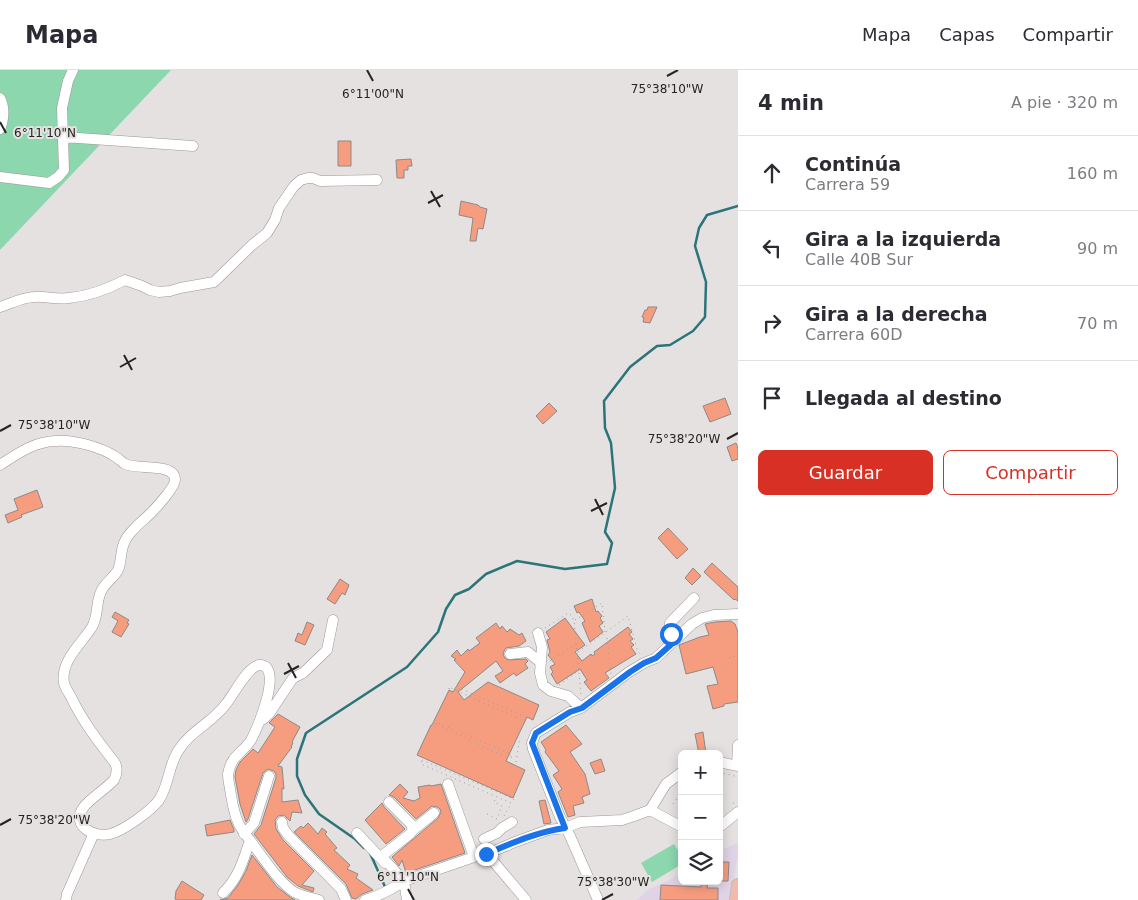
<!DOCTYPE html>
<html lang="es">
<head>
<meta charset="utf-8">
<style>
	body { margin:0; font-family:"DejaVu Sans",sans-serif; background:#f7f7f7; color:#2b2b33 }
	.controls { position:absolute; right:15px; bottom:15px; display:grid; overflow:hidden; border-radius:8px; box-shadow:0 2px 12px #0003 }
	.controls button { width:45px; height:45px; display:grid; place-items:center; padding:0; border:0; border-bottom:1px solid #e1e1e2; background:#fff; color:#2b2b33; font:25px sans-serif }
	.stop { position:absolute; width:15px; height:15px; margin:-11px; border:4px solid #1a73e8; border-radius:50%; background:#fff }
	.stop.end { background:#1a73e8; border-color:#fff; box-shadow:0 1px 5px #0008 }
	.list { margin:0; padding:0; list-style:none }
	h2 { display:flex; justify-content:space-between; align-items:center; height:65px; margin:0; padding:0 20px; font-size:21px }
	h2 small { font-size:16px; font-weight:400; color:#7c7c81 }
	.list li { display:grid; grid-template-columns:32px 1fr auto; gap:15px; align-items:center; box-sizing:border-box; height:75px; padding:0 20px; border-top:1px solid #e1e1e2 }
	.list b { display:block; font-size:19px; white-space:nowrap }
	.list p { margin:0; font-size:16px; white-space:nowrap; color:#7c7c81 }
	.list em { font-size:16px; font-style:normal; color:#7c7c81 }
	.actions { display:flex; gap:10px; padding:15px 20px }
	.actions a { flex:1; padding:11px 0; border:1px solid #d93025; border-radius:8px; text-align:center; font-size:18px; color:#d93025 }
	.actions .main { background:#d93025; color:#fff }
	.icon { flex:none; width:28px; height:28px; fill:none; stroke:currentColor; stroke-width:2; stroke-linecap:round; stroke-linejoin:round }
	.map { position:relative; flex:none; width:738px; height:830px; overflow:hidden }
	header { display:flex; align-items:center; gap:30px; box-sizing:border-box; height:70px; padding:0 25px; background:#fff; border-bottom:1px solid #e1e1e2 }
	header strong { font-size:24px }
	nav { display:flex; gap:28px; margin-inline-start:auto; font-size:18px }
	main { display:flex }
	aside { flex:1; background:#fff }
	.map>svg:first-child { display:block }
</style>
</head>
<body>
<header>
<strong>Mapa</strong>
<nav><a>Mapa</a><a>Capas</a><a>Compartir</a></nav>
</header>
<main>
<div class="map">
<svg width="738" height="830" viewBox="0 0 738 830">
	<rect width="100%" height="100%" fill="#e5e1e0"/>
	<path fill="#e1d3e6" d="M738 773V783L731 830H637L650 818 662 814 682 803V811H719V781Z"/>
	<path fill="#8cd7ae" d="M0 0H171L0 180Z
		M674 774 682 787V794L652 812 641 793Z"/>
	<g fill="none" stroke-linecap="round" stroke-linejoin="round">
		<path stroke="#2b747a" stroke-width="2.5" d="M364 778 355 769 319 744 305 725 297 706V689L306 663 407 597 438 562 446 539 455 525 469 519 486 504 517 491 565 499 607 494 612 473 605 462 615 418 611 373 605 358 604 331 630 297 657 276 670 275 693 261 705 247 706 212 695 176 699 158 707 145 738 136
			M370 783 386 819"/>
	</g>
	<path fill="#f79d7f" stroke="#8d8988" d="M338 71H351V96H338Z
		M411 89 412 96H408V100H404V108H397L396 90Z
		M461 131 478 135 480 137 487 139 483 159 478 158 476 171H470L473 148 459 145Z
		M648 237H657L650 253 643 252 644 248 642 247 645 240H647Z
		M725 328 731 344 710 352 703 336Z
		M549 333 557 341 543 354 536 346Z
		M736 373 738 378V389L732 391 727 377Z
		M37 420 43 437 21 445 22 447 8 453 5 445 18 440 14 429Z
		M668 458 688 479 677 489 658 468Z
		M712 493 738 517V531L735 529 734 530 704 502Z
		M693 498 701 506 692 515 685 508Z
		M340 509 349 515 345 525 342 523 335 534 327 529Z
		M592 529 596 542 598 541 602 546 600 548 603 553 599 556 603 562 590 572 582 553 585 551 579 542 577 543 574 536Z
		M115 542 129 550 127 553 129 554 121 567 112 562 118 551 112 547Z
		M565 548 585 575 575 582 582 591 591 584 592 586 595 584 594 582 628 557 632 562 629 564 633 569 630 571 634 575 631 577 636 584 605 603 609 608 591 621 584 612 587 610 580 599 557 614 551 604 553 602 550 597 555 594 548 585 550 582 547 570 550 569 546 562Z
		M731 551 735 554 738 562V632L724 634V636L713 639 707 616 718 614 713 597 686 604 679 575 700 567 709 565 705 554 715 552Z
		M307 552 314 555 305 575 295 571 298 563 302 565Z
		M496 553 500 559 502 556 507 562 510 559 519 565 522 563 526 571 519 576 506 578 504 581 503 585 505 588 508 590 526 589 528 591 525 594 528 598 516 606 514 603 500 613 495 606 503 601 496 591 458 622 464 630 488 612 539 635 533 650 527 647 506 691 525 700 513 728 417 685 431 655H432L449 620 453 622 465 602 454 590 456 589 451 586 457 580 461 586 468 579 469 581 480 573 476 568Z
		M278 644 300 657 292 672 293 673 291 677H292L278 696 282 697 284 719 282 718V732L298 730 302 743 292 742 290 751 284 745 278 746 275 750 276 759 283 770 314 801 302 815 314 818 313 822 298 816 287 807 254 764 261 755 276 708V704L274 701 268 699 265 701 263 703 248 749 246 752 240 734 235 707 236 700 240 692 253 679 258 683 275 657 269 653Z
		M566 655 582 674 570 682 585 704 590 724 582 727 584 733 573 736 575 745 568 747 558 722 562 719 553 705 559 701 545 682 546 680 541 672Z
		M703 662 706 684H699L695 664Z
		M601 689 605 701 595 704 590 693Z
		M400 714 408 722 403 728 414 731 420 728 418 717 430 715 431 716 441 714 465 783 406 803 402 790 399 796 392 787 438 748 441 742 440 739 437 737 432 736 416 749 394 727 389 725Z
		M545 730 551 753 544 754 539 731Z
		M382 733 384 737 405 759 386 774 365 750Z
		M230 750 234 760V762L207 766 205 755Z
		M308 753 318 764 322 758 327 762 325 764 337 778 334 780 350 795 347 799 358 804 356 808 373 820 362 824 356 829 352 828 346 814 294 762 301 756 303 758Z
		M252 785 277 817 290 827 295 830H220L228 828 238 815 246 801Z
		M719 792H729L728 811H719Z
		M182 811 204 825 201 830H177L175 829 176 821Z
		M701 811H708L707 818H718V830H660L661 815 701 817Z"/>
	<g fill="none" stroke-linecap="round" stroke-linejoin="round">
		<defs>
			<path id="minor" d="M0 28C5 37 4 50 0 59
				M64 67 193 76
				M0 107 49 113 58 107 64 100 62 38 68 11 73 0
				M0 237C10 234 23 227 34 227 46 226 57 230 69 228 89 226 108 219 125 210L142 216 150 220 159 222 170 221 180 218 214 212 252 175 267 163 275 150 279 138 294 116 301 110 308 108H313L320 111 377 110
				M0 395C17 384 33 372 55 371 72 369 101 377 116 387 119 389 122 392 125 394 136 400 175 392 175 410 175 417 156 438 151 443 145 449 139 453 134 459 131 462 127 466 125 471 120 480 122 491 118 500 113 509 103 514 100 524 96 535 98 547 92 557 82 573 60 591 64 613 65 618 69 623 71 627 83 652 98 671 115 693 118 699 117 704 114 710 106 719 89 729 83 738 71 756 94 768 110 764 123 761 151 741 159 730 169 715 168 697 178 681 190 661 212 653 226 634 233 626 248 595 260 595 284 596 257 660 251 670 243 683 231 685 228 704 228 709 229 713 230 719 232 730 233 741 238 752 241 760 247 766 252 773 264 789 278 811 294 822 302 826 311 828 319 830
				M538 563 542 577 540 603 543 615 551 621 568 626 581 638
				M674 571 670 558V553L694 528
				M510 584 528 582 541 593
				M262 650 269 644 293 608 303 603 327 580 333 550
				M719 692 738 696
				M737 695 738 675
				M448 714 474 787
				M389 732 411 754 413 760
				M650 740 682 757
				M282 752 283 758 288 765 341 819 346 830
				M719 757 722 755 738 742
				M357 763 385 793
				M244 764 254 753 269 706
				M484 769 497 763 502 758 512 752
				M487 784 526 830
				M223 823C239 807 243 791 250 770
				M66 830 67 824 94 763
				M365 830C379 826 392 819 404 811L474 787 487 784 515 772 548 760 565 758 580 752 622 750 634 746 650 740 666 714 682 702
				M407 830 404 811 384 789 383 785 410 764 413 760 434 743
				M598 830 570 766 560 747 533 679 532 673 536 663 570 642 581 638 629 602 644 593 656 588 692 554 702 548 714 545 738 544"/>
			<path id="major" d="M736 830 738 815"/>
		</defs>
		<use href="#minor" stroke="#9b9896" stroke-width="11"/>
		<use href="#major" stroke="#bebdbd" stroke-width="14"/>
		<path stroke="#a09d9c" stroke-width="1" stroke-dasharray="1 4" stroke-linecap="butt" d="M575 550 602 533 605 562
			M545 558 568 543 572 546 574 551 581 624
			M607 568 611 604
			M578 582 628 546 637 579 640 584
			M729 588 738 585
			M550 591 576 574
			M559 615 578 601
			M449 619V617L523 651 527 648 480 627 479 629
			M459 621 460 618 479 627
			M436 654V652L511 684 509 688 516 686
			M435 657 436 654 508 688
			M422 690 514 729 511 733 421 694Z
			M516 692 520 667
			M719 702 738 707
			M733 733 738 732
			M673 734 682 722
			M487 744 497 749 502 736 494 732 496 727
			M504 746 511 734"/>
		<use href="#minor" stroke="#fff" stroke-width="10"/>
		<use href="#major" stroke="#f1baac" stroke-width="12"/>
	</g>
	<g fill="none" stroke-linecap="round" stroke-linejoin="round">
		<path stroke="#1a73e8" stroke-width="6" d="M486 784C512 773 537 762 565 758L534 678 532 673 536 663 570 642 582 638 630 602 644 593 656 588 674 572 671 564"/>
	</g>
	<path fill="none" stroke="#252423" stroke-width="2" d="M367 0 373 11M667 6 678 0M0 52 6 63M431 121 440 137M428 133 443 125M124 285 132 300M120 297 136 288M0 361 11 355M727 369 738 363M595 429 603 445M591 441 607 433M288 593 296 608M284 604 299 596M0 755 11 749M408 819 414 830M602 830 613 824"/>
	<g font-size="12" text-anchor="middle" fill="#252423" stroke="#e5e1e0" stroke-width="4" stroke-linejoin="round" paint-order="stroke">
		<text x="667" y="23">75°38'10"W</text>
		<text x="373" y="28">6°11'00"N</text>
		<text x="45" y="67">6°11'10"N</text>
		<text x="54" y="359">75°38'10"W</text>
		<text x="684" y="373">75°38'20"W</text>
		<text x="54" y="754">75°38'20"W</text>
		<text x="408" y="811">6°11'10"N</text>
		<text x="613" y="816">75°38'30"W</text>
	</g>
</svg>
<div class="controls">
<button>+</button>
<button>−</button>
<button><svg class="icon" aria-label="layers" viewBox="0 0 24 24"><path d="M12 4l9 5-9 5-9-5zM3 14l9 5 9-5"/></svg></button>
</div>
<div class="stop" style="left:671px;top:564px"></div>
<div class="stop end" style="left:486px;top:784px"></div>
</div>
<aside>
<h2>4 min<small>A pie · 320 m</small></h2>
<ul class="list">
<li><svg class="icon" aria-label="ahead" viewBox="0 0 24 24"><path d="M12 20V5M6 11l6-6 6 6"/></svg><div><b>Continúa</b><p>Carrera 59</p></div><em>160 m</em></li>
<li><svg class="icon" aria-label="left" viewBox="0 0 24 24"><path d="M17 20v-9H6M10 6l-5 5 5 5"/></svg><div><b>Gira a la izquierda</b><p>Calle 40B Sur</p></div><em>90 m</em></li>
<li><svg class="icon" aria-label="right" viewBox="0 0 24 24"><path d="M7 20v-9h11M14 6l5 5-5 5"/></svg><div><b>Gira a la derecha</b><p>Carrera 60D</p></div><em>70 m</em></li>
<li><svg class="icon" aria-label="arrive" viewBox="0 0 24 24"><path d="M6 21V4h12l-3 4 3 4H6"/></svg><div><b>Llegada al destino</b></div></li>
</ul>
<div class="actions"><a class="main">Guardar</a><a>Compartir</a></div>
</aside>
</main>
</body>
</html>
